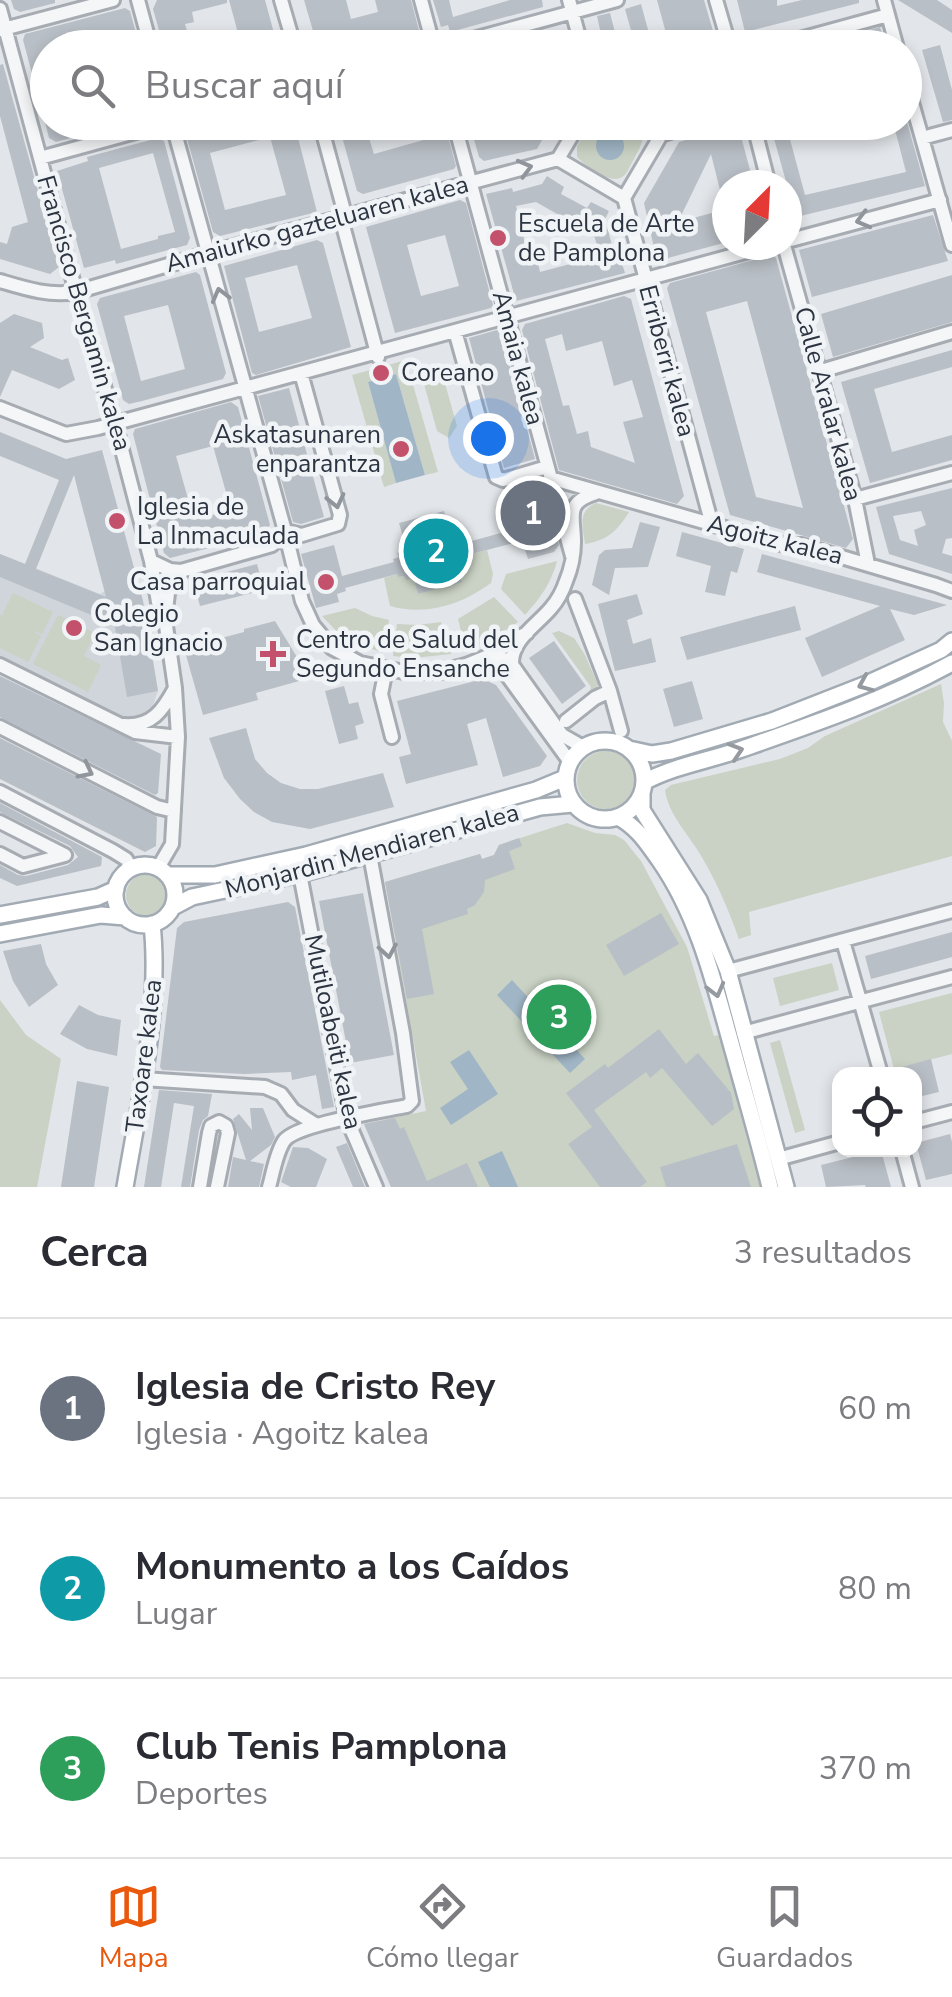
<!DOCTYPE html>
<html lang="es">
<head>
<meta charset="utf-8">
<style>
	body { margin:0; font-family:"Nunito Sans",sans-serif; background:#f7f7f7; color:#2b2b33 }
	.controls { position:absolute; right:30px; bottom:30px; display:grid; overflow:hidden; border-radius:20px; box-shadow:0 5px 15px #0003 }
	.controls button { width:90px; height:90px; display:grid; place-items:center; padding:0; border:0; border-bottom:2px solid #e1e1e2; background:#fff; color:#2b2b33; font:50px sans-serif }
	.compass { position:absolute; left:712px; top:170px; width:90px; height:90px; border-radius:50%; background:#fff; box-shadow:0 5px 15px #0003; rotate:24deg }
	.you { position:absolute; left:488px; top:438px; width:35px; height:35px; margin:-25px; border:8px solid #fff; border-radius:50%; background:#1a73e8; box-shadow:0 0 0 15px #1a73e833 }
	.badge { display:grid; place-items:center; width:65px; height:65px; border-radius:50%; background:#ea580c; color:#fff; font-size:32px; font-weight:700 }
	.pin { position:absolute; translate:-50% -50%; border:5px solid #fff; box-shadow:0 2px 10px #0006 }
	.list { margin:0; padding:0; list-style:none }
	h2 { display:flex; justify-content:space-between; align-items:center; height:130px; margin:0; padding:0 40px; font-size:42px }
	h2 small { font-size:32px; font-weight:400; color:#7c7c81 }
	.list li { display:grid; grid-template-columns:65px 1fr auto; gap:30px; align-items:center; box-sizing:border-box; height:180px; padding:0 40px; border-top:2px solid #e1e1e2 }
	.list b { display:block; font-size:38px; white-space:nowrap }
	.list p { margin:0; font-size:32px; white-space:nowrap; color:#7c7c81 }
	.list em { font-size:32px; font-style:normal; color:#7c7c81 }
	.icon { flex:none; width:55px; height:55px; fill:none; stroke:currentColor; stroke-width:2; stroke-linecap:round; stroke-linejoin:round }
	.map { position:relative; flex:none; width:952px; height:1187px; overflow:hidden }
	.search { position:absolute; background:#fff; box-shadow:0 5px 15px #0003; left:30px; right:30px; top:30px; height:110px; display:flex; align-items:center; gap:25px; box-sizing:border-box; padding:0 35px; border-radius:55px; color:#7c7c81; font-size:38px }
	.sheet { height:670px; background:#fff }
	nav { display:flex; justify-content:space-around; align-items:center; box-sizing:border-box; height:140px; border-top:2px solid #e1e1e2; background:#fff; font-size:28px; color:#7c7c81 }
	nav a { display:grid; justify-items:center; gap:5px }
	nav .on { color:#ea580c }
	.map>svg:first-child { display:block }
</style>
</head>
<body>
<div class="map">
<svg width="952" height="1187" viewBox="0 0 952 1187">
	<rect width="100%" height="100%" fill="#e2e5e9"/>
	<path fill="#d0d5db" d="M112 490 143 601 158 691 152 708 143 716 135 718H124L0 656V554L100 594 105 591Z"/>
	<path fill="#c9d2c4" d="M591 123C611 123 629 119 643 136 642 145 638 151 634 159 630 165 627 176 620 178 607 183 585 165 577 157V146Z
		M406 360 438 472 425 475 396 374 368 382 396 483 384 487 352 375Z
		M433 377 444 380 457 426 449 438 437 431 424 384Z
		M596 503 629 512C617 531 608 540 585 544 583 527 577 511 596 503Z
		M487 550 493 574 491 583C461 605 427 616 390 606L384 578 397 574 398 577 404 576 413 578 418 594 462 581 457 565 466 562V558L471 557V554Z
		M557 561C551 584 540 598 525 615L501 589 506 574Z
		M13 593 53 612 42 634 31 630 41 636 28 662 0 648V615H2Z
		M494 597 518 622 500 634 466 651 458 619Z
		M355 608 372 616 389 620 383 653 343 638 322 616Z
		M58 615 95 633 84 656 101 665 88 692 33 664Z
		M441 622 451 654 413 658 393 656 397 624 418 625Z
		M559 631 574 638 585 655 598 685 595 692 566 716 564 713 589 694 591 687 552 633Z
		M941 684 944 703 943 722 952 741V856L749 912 751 935 739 939C729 911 718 885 703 859 691 837 668 815 665 790L671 785 780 759 808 748 825 736Z
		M577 780a29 29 0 1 1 58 0a29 29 0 1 1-58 0Z
		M567 823 595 833 615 835 624 840 641 861 687 947 714 1036 719 1035 760 1187H391L364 1124 426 1111 385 882 480 854 482 859 494 855 499 845Z
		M126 895a21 21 0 1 1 42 0a21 21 0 1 1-42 0Z
		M832 963 839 990 780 1006 773 978Z
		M952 993V1054L894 1069 879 1012Z
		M0 1000 26 1035 61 1059 37 1187H0Z
		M780 1040 805 1130 795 1133 770 1043Z"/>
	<path fill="#a0b6c6" d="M596 146a14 14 0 1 1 28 0a14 14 0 1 1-28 0Z
		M396 374 425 475 396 483 368 382Z
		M512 980 545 1016 543 1028 552 1037 563 1035 585 1059 570 1073 497 995Z
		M469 1050 498 1094 451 1125 440 1108 468 1089 450 1062Z
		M502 1151 518 1187H490L478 1162Z"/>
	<path fill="#b9bfc6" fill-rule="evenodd" d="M11 0H55V3L20 12 14 9Z
		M157 0H227V3L192 12 194 22 185 24 192 48H164L153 9Z
		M229 0H265L278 48H242Z
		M304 0H346L351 19 378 12 375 0H411L421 38 418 41 397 48H318Z
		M433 0H449L453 17 510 0H542L543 7 450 32 448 25 441 27Z
		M657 0H704L718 48H670Z
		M737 0H777V6L802 0H859V3L745 32Z
		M898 0H937L952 10V33Z
		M641 4 653 48H636L625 9Z
		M125 8 130 11 140 48H123L119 31 61 48H48V122H45L23 40 25 34Z
		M610 13 619 48H604L597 16Z
		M880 27 885 43 869 48H816L815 45Z
		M552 30 558 32 562 48H497V45Z
		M940 45 952 90V120L943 122 922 50Z
		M3 64 59 267 50 274 0 259V242L7 244 12 227 28 222 0 116V65Z
		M45 122H117V125L56 142 49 138Z
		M213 122H294L317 212 220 236 213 232 186 135 189 129ZM270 137 286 195 225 210 210 153Z
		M338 122H364L374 154 434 137 430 122H444L456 166 454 169 363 194 357 191Z
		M469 122H552L537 149 484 161 479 157Z
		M765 122H813L814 126 788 132 805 195 906 172 893 122H907L925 186 792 218 787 185 773 135 769 136Z
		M738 125 754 185H727V205L724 206 711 154 678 222 727 209V242L657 261 644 203 679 142Z
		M158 138 164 141 190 238 187 245 116 264 115 260 84 268 57 171 88 161 87 157ZM153 153 175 232 158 236V239L121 249 99 168Z
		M547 176 564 187 561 194 587 208 591 202 609 211 605 219 613 249 617 248 625 273 516 301 486 194 512 188 513 192 542 184ZM536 202 594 235 600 256 540 272 537 258 529 260 516 206Z
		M460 200 466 203 493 305 491 308 395 333 366 227ZM445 235 459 286 421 296 407 245Z
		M933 215 948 261 812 297 799 250Z
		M317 240 323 243 351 347 256 375 252 373 224 266ZM297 265 312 318 259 332 245 278Z
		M771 255 776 258 853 539 846 548 730 515 667 288 670 283ZM747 301 803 508 756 497 706 312Z
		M196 272 200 275 226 373 223 379 142 401 129 404 123 400 97 304 100 298ZM168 305 185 369 141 381 124 316Z
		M952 275V322L833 357 821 314Z
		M624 296 631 299 684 496 677 504 559 470 522 330 525 324ZM562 334 566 351 602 341 614 386 632 380 643 417 623 422 635 463 591 447 588 431 577 434 569 405 563 406 545 339Z
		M14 314 42 323 44 338 30 347 62 360 68 358 75 380 59 389 12 370 0 397V323Z
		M497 330 501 332 535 459 504 468 469 338Z
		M952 350V367L874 389 892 452 952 435V460L870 483 841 382Z
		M289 388 324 517 301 524 293 522 258 396Z
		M231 402 238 407 270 525 264 534 170 558 164 553 133 434 135 429ZM213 446 231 510 194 520 176 456Z
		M0 432 66 459 102 450 143 601 158 691 127 697 113 616 101 619 0 577V554L25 564 59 480 0 456ZM74 475 79 495 106 597 36 569Z
		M543 488 559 545 554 552 528 559 522 541 471 554 472 557 466 558 467 562 457 565 462 582 418 594 413 578 406 580 404 576 398 577 397 574 345 588 346 591 337 594 339 602 316 608 301 554 334 545 342 576 394 562 393 559 399 557 397 553 407 550 399 523 444 511 451 538 460 536 462 541 467 539 468 542 519 528 510 497Z
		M952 488V538L946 539 942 553 952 556V574L889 554 876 507ZM921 511 926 525 914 530 918 546 900 540 893 516Z
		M640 522 660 527 648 567 615 568 609 595 592 585 599 555 605 550 632 548Z
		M682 532 744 549 737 573 731 571 725 596 705 592 711 566 676 556Z
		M762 554 846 577 947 605 914 615 890 609 905 640 822 677 805 638 880 606 757 572Z
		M257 564 264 590 200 606 193 581Z
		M637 594 643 614 627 620 633 644 651 638 656 662 615 671 598 604Z
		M795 606 801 630 687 660 680 637Z
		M275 621 300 662 317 676 256 693 258 700 203 715 184 648 244 632V629Z
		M554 641 586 686 562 704 529 658Z
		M0 676 161 754 158 793 155 795 0 717Z
		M483 679 496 685 547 756 540 766 503 777 486 718 467 724 478 765 406 784 399 757 411 754 397 701Z
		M692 681 703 719 674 727 663 689Z
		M344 686 349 704 358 702 364 723 355 726 358 739 339 744 325 691Z
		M246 728 255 759 267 773 281 783 300 789H318L383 773 394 807 310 829 272 822 254 812 240 799 224 778 209 738Z
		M0 738 157 817 156 846 145 852 0 779Z
		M0 803 102 857 101 866 17 886 0 878V865L18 875 26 876 68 865 78 857 70 846 0 812Z
		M519 838 522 846 509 851 515 869 485 880 484 892 475 905 467 909 468 914 422 929 434 994 407 999 385 882 480 854 482 859 494 855 499 845Z
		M363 893 394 1055 350 1063 319 901Z
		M288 902 295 907 334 1107 322 1109 316 1075 292 1080 291 1072 244 1074 162 1070 160 1067 177 928 184 922Z
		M661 913 679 944 624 976 606 945Z
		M952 932V957L871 979 865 956Z
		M41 944 46 964 58 985 29 1007 13 981 3 951Z
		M79 1005 98 1015 121 1020 117 1056 87 1049 60 1034Z
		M659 1029 686 1064 698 1053 731 1093 734 1109 712 1126 662 1068 650 1078 646 1072 594 1110 647 1182 640 1187H600L568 1144 592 1127 566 1093 605 1064 608 1068Z
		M931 1059 939 1092 914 1098V1074H891L890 1070Z
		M77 1081 109 1087 94 1187H61Z
		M159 1090 212 1094 208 1116 203 1120 199 1130 190 1187H181L194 1106 174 1103 161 1187H144Z
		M250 1108H263L275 1137 271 1145 250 1161 264 1164 259 1187H228L233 1157 246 1160 233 1119 239 1114 252 1130Z
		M395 1118 400 1129 404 1127 427 1181 467 1163 478 1187H391L364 1124Z
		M950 1134 952 1142V1174L926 1180 916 1143Z
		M347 1143 365 1187H353L336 1147Z
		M737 1144 751 1187H666L660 1167Z
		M293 1147 308 1148 327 1159 316 1187H291L281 1182Z
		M881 1150 891 1187H866L865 1185 826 1187 821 1165Z"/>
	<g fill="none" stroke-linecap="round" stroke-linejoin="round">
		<defs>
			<path id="minor" d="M138 0 151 48
				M281 0 295 48
				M421 0 434 48
				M569 0 582 48
				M716 0 730 48
				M884 0 897 48
				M0 9 76 292 115 423 151 561 158 602 165 619 175 688 178 737 172 844 158 868
				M0 30 113 0
				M440 48 617 0
				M767 48 888 15
				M904 74 952 245
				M172 122 285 531 302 601 313 625 332 648 360 663 404 672H440L466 665 498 652 507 643 527 633
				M320 122 343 207 341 218 378 357
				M454 122 572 556
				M580 122 558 159 624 198
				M753 122 769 185
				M661 135 700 122
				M922 138 952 130
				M40 158 172 122
				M624 198 712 525
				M624 198 661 135 640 122
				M787 241 940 200
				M784 245 855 499 868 564
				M0 281C27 289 48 296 76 292L209 253 558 159
				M455 331 496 477 503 480 547 467
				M821 371 952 332
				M0 408 66 434 98 428 771 245
				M550 478 788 546 801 545 936 585 952 591
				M855 499 952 473
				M285 531 302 535 338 524 340 515 301 373
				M151 561 170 570 181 571 272 545 285 531
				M575 599 610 691 621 731
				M165 619 168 593 181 571
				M498 652 497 659 501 667 570 762
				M508 659 562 735 583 747
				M512 664C511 640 537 625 551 608 558 600 563 590 566 581 571 569 574 555 574 542 574 516 564 503 596 493
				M0 665 135 732 178 737
				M386 669 381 694 392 737
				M566 721 595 698 610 691
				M124 725C152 727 163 710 175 688
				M0 727 157 807 174 811
				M0 792 113 851 126 859 132 869
				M0 822 65 855 23 866 0 854
				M300 874 347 1119 376 1187
				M843 941 881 1074
				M728 971 952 911
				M743 1033 952 977
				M143 1079 265 1087 281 1094 293 1110 315 1124
				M914 1122 952 1112
				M902 1150 912 1187
				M778 1159 840 1142
				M200 1187 209 1133 211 1126 219 1122 226 1126 228 1133 217 1187
				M269 1187C273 1173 276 1153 284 1141 296 1124 383 1111 407 1106L412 1101 403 1033 370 855"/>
			<path id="major" d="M566 780a39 39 0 1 1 78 0a39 39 0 1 1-78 0Z
				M629 749 652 754 671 751 772 721 864 685 941 650 952 641
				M644 782C674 766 707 761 739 750 811 725 885 700 952 663
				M642 795V810L699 900 728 971 786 1187
				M618 817C638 828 647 843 660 861 700 919 715 987 734 1054 746 1098 759 1142 770 1187
				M115 895a30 30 0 1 1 60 0a30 30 0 1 1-60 0Z
				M167 875H215L306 855 536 790 565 778
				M173 907 192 897 300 874 540 807 573 804
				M0 915 98 897 116 889
				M0 934 101 915 125 917
				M125 1187C139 1105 161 1007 152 924"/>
		</defs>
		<use href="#minor" stroke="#a7acb3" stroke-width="18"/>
		<use href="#major" stroke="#a2abb4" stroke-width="20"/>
		<use href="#minor" stroke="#f4f6f8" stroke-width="12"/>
		<use href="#major" stroke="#fff" stroke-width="15"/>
	</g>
	<defs><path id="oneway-chevron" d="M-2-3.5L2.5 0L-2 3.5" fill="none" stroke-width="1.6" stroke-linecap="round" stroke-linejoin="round" transform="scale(2.5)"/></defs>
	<g stroke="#90959c">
		<use href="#oneway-chevron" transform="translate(525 168) rotate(-15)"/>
		<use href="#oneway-chevron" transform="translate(863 220) rotate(165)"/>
		<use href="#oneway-chevron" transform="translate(220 295) rotate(-105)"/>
		<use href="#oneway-chevron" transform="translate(336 501) rotate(77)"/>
		<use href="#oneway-chevron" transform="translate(86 771) rotate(27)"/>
		<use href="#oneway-chevron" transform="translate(388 951) rotate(80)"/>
	</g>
	<g stroke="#959aa0">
		<use href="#oneway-chevron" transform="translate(865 684) rotate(157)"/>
		<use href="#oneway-chevron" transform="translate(736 751) rotate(-18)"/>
		<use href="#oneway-chevron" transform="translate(716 990) rotate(75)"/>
	</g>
	<g fill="#c4516c" stroke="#f1f4f7" stroke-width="4">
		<circle cx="498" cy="238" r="10"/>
		<circle cx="381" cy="373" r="10"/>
		<circle cx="401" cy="449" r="10"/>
		<circle cx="117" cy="521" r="10"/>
		<circle cx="326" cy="582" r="10"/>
		<circle cx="74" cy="628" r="10"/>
		<path d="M268 639h10v10h10v10h-10v10h-10v-10h-10v-10h10z"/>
	</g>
	<g text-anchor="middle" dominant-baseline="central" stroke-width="9" stroke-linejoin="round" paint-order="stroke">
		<g font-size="25" fill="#2b3440" stroke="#f1f4f7">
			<text transform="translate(317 224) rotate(-15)">Amaiurko gazteluaren kalea</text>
			<text transform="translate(84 313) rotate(74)">Francisco Bergamin kalea</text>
			<text transform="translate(518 358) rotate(75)">Amaia kalea</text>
			<text transform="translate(667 361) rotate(75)">Erriberri kalea</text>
			<text transform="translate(828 404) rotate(75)">Calle Aralar kalea</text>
			<text transform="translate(775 540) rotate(14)">Agoitz kalea</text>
			<text transform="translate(372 851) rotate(-15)">Monjardin Mendiaren kalea</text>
			<text transform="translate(333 1032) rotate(78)">Mutiloabeiti kalea</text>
			<text transform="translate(144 1056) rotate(-83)">Taxoare kalea</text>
		</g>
		<g font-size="25" fill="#2b3440" stroke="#f1f4f7" text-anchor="start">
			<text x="518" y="224">Escuela de Arte<tspan x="518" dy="29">de Pamplona</tspan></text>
			<text x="401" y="373">Coreano</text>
			<text x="381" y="435" text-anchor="end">Askatasunaren<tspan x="381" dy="29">enparantza</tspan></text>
			<text x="137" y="507">Iglesia de<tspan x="137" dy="29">La Inmaculada</tspan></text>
			<text x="306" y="582" text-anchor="end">Casa parroquial</text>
			<text x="94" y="614">Colegio<tspan x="94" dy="29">San Ignacio</tspan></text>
			<text x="296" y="640">Centro de Salud del<tspan x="296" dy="29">Segundo Ensanche</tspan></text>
		</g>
	</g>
</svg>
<div class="controls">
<button><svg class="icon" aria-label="locate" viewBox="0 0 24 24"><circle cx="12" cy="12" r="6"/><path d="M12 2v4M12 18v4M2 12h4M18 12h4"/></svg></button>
</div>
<svg class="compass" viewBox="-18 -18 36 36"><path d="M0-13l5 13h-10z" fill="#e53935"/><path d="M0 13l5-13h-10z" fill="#7c7c81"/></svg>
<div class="you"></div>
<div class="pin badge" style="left:533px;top:513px;background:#6b7280">1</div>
<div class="pin badge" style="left:436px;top:551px;background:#0f9aa8">2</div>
<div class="pin badge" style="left:559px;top:1017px;background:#2e9e5b">3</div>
<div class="search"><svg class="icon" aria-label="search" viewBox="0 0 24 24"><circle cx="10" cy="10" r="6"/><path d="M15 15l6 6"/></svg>Buscar aquí</div>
</div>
<section class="sheet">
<h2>Cerca<small>3 resultados</small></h2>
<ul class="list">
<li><span class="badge" style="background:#6b7280">1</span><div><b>Iglesia de Cristo Rey</b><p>Iglesia · Agoitz kalea</p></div><em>60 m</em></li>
<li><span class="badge" style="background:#0f9aa8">2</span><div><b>Monumento a los Caídos</b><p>Lugar</p></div><em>80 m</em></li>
<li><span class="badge" style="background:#2e9e5b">3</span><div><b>Club Tenis Pamplona</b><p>Deportes</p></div><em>370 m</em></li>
</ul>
</section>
<nav>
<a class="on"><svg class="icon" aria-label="map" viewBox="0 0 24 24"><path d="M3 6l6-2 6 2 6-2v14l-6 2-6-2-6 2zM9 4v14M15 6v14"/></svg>Mapa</a>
<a><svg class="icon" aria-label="directions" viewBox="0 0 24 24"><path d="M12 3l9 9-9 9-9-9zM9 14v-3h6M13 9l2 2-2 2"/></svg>Cómo llegar</a>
<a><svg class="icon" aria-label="saved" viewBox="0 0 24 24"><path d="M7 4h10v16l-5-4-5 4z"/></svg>Guardados</a>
</nav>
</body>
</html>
